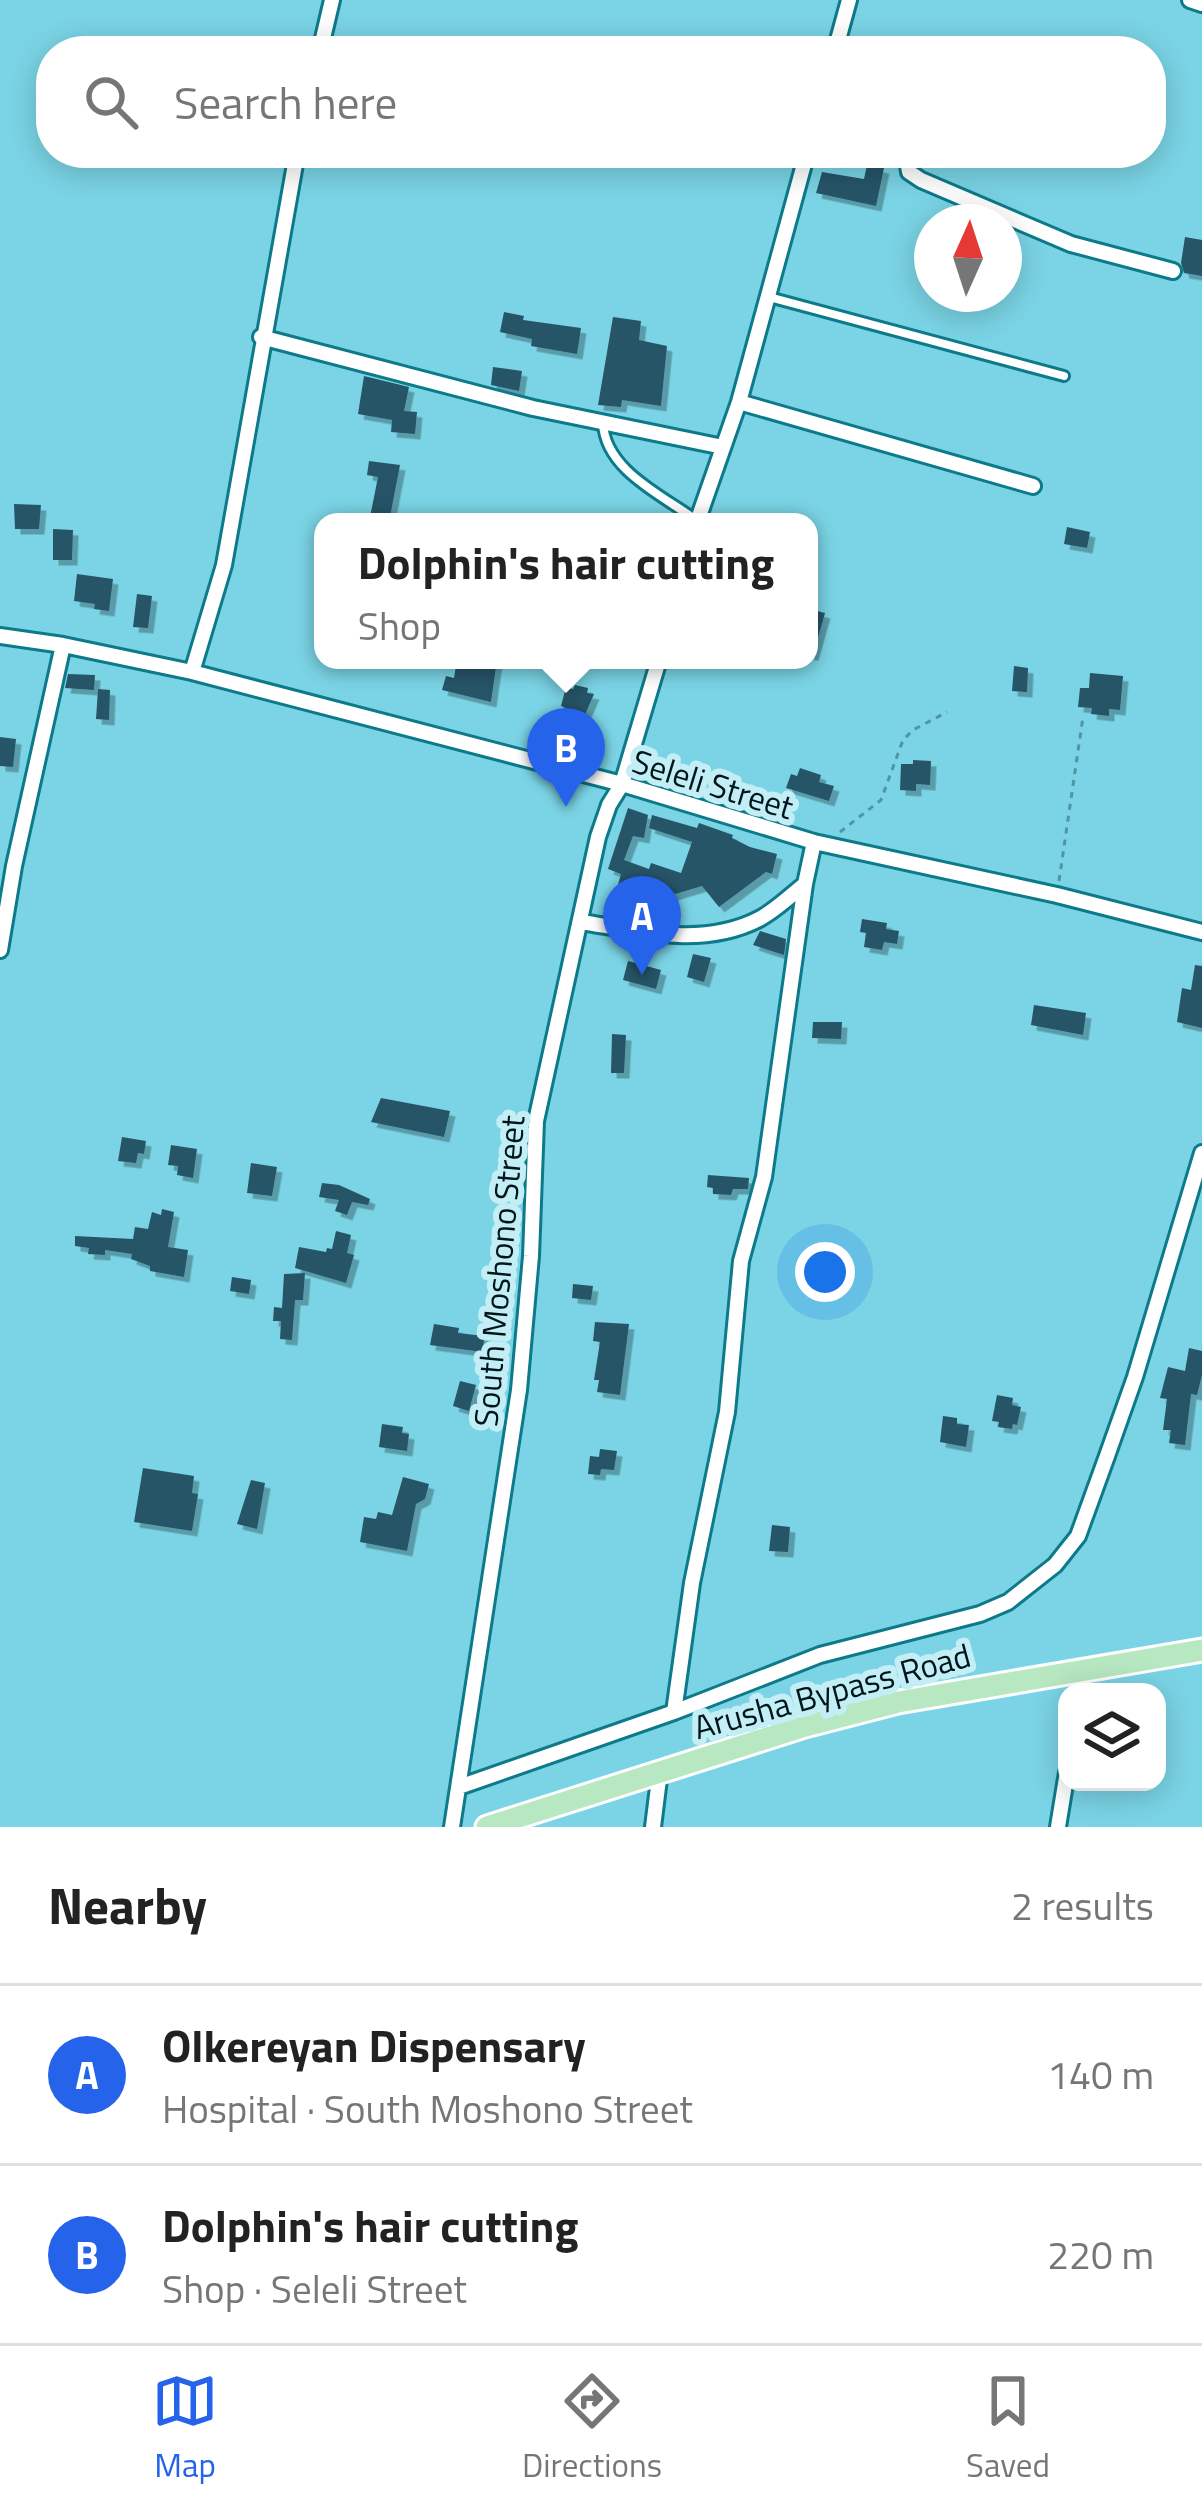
<!DOCTYPE html>
<html lang="en">
<head>
<meta charset="utf-8">
<style>
	body { margin:0; font-family:"Titillium Web",sans-serif; background:#f2f2f2; color:#222 }
	.controls { position:absolute; right:36px; bottom:36px; display:grid; overflow:hidden; border-radius:24px; box-shadow:0 6px 30px #0003 }
	.controls button { width:108px; height:108px; display:grid; place-items:center; padding:0; border:0; border-bottom:3px solid #e0e0e0; background:#fff; color:#222; font:60px sans-serif }
	.compass { position:absolute; left:914px; top:204px; width:108px; height:108px; border-radius:50%; background:#fff; box-shadow:0 6px 30px #0003; rotate:3deg }
	.you { position:absolute; left:825px; top:1272px; width:42px; height:42px; margin:-30px; border:9px solid #fff; border-radius:50%; background:#1a73e8; box-shadow:0 0 0 18px #1a73e833 }
	.badge { display:grid; place-items:center; width:78px; height:78px; border-radius:50%; background:#2563eb; color:#fff; font-size:39px; font-weight:700 }
	.pin { position:absolute; translate:-50% -99px; filter:drop-shadow(0 3px 6px #0008) }
	.pin::after { content:''; position:absolute; top:63px; width:42px; height:36px; background:inherit; clip-path:polygon(0 0,100% 0,50% 100%) }
	.popup { position:absolute; left:314px; top:513px; width:504px; height:156px; box-sizing:border-box; display:grid; place-content:center; border-radius:24px; background:#fff; filter:drop-shadow(0 3px 9px #0005); font-size:39px; white-space:nowrap; color:#767676 }
	.popup b { font-size:45px; color:#222 }
	.popup::after { content:''; position:absolute; left:50%; top:100%; margin-left:-24px; border:24px solid transparent; border-top-color:#fff }
	.list { margin:0; padding:0; list-style:none }
	h2 { display:flex; justify-content:space-between; align-items:center; height:156px; margin:0; padding:0 48px; font-size:51px }
	h2 small { font-size:39px; font-weight:400; color:#767676 }
	.list li { display:grid; grid-template-columns:78px 1fr auto; gap:36px; align-items:center; box-sizing:border-box; height:180px; padding:0 48px; border-top:3px solid #e0e0e0 }
	.list b { display:block; font-size:45px; white-space:nowrap }
	.list p { margin:0; font-size:39px; white-space:nowrap; color:#767676 }
	.list em { font-size:39px; font-style:normal; color:#767676 }
	.icon { flex:none; width:66px; height:66px; fill:none; stroke:currentColor; stroke-width:2; stroke-linecap:round; stroke-linejoin:round }
	.map { position:relative; flex:none; width:1202px; height:1827px; overflow:hidden }
	.search { position:absolute; background:#fff; box-shadow:0 6px 30px #0003; left:36px; right:36px; top:36px; height:132px; display:flex; align-items:center; gap:30px; box-sizing:border-box; padding:0 42px; border-radius:48px; color:#767676; font-size:45px }
	.sheet { height:516px; background:#fff }
	nav { display:flex; justify-content:space-around; align-items:center; box-sizing:border-box; height:168px; border-top:3px solid #e0e0e0; background:#fff; font-size:33px; color:#767676 }
	nav a { display:grid; justify-items:center; gap:6px }
	nav .on { color:#2563eb }
	.map>svg:first-child { display:block }
</style>
</head>
<body>
<div class="map">
<svg width="1202" height="1827" viewBox="0 0 1202 1827">
	<defs>
		<filter id="shadow"><feDropShadow dx="5.5" dy="5.5" stdDeviation="0" flood-color="#0004"/></filter>
	</defs>
	<rect width="100%" height="100%" fill="#7ad4e5"/>
	<path fill="#285468" filter="url(#shadow)" d="M867 165 884 168 876 206 816 193 822 172 864 179Z
		M1185 237 1202 240V276L1184 273 1181 263Z
		M504 312 524 316 523 320 581 328 577 354 531 346 532 339 500 332Z
		M613 317 641 321 639 340 667 346 661 406 622 400 621 407 598 405Z
		M493 367 522 371 519 391 491 385Z
		M364 376 409 387 404 411 417 412 415 434 391 432 392 420 358 414Z
		M369 461 400 465 389 522H369L378 477 367 475Z
		M14 504 41 505 39 529H15Z
		M1067 527 1090 532 1087 548 1064 544Z
		M53 529 73 530 72 560H53Z
		M77 574 113 579 109 611 94 609 95 604 74 601Z
		M137 594 152 596 148 628 133 627Z
		M809 609 825 613 813 655H809Z
		M457 660H497L491 702 442 690 446 676 454 678Z
		M1014 666 1028 668 1027 692 1012 691Z
		M1090 673 1123 676 1120 710 1109 709V716L1091 714 1092 708 1078 707 1080 688H1089Z
		M68 674 95 675 94 690 65 688Z
		M575 685 588 688 587 693 594 694 584 717 561 706 566 687 573 689Z
		M98 689 110 690 109 720 96 719Z
		M0 737 16 739 13 767 0 766Z
		M913 760 931 761 930 785 916 784V791L900 790 901 764H913Z
		M800 768 821 775 819 782 834 786 829 801 786 788 791 774 797 776Z
		M628 808 648 815 644 838 633 836 624 860 649 869 651 863 681 873 692 842 649 828 652 815 697 828 699 823 733 835 732 838 750 847 777 854 772 874 766 872 719 907 702 886 672 895 667 912 629 900 627 910 612 906 621 874 608 869Z
		M862 919 887 923 886 929 899 931 897 944 884 942 882 950 864 947 866 933 860 932Z
		M760 931 786 939 784 955 753 945Z
		M693 954 711 958 704 982 687 977Z
		M628 961 661 970 656 989 623 980Z
		M1195 965 1202 966V1028L1177 1022 1182 988 1191 990Z
		M1034 1005 1086 1013 1083 1035 1031 1025Z
		M813 1022H842L841 1039 812 1038Z
		M612 1034 626 1035 624 1073H611Z
		M381 1098 450 1111 444 1137 371 1122Z
		M122 1137 146 1141 144 1154 138 1153 136 1163 118 1161Z
		M171 1145 197 1149 193 1178 177 1175 178 1166 168 1165Z
		M251 1163 277 1167 272 1196 247 1193Z
		M708 1175 749 1178 748 1189H733L731 1195 713 1194V1188L707 1187Z
		M322 1183 339 1185 370 1199 368 1205 352 1202 347 1215 335 1211 339 1200 319 1197Z
		M162 1209 174 1212 168 1247 188 1250 184 1277 150 1271V1266L131 1259 132 1254 105 1250V1255L88 1254 89 1248 75 1246V1236L133 1239 135 1227 148 1229 152 1212 161 1215Z
		M336 1231 351 1235 347 1253 354 1255 346 1283 295 1268 299 1247 326 1252 327 1248 332 1249Z
		M305 1273 303 1300H295L292 1340 280 1339 281 1321H273L274 1307 282 1308 284 1274Z
		M232 1277 251 1280 249 1294 230 1291Z
		M573 1284 593 1286 591 1300 572 1298Z
		M595 1322 629 1324 620 1395 597 1392 599 1380H594L600 1342 593 1341Z
		M434 1324 459 1328 458 1333 484 1336 483 1352 430 1345Z
		M1189 1348 1202 1351V1375L1197 1395 1191 1394 1185 1445 1169 1443 1171 1430H1163L1167 1399 1160 1398 1168 1367 1185 1371Z
		M460 1381 476 1385 469 1411 453 1406Z
		M997 1395 1013 1398 1012 1405 1021 1407 1017 1425 1013 1424 1012 1429 998 1427 999 1422 992 1421Z
		M943 1416 957 1418V1424L969 1425 966 1447 940 1442Z
		M382 1424 403 1427 402 1433 409 1434 407 1451 379 1447Z
		M600 1449 617 1451 614 1470 601 1469 600 1475 588 1474 590 1456 599 1457Z
		M143 1468 194 1476 192 1493 198 1494 192 1531 134 1522Z
		M403 1477 429 1484 425 1499 416 1504 407 1551 360 1542 364 1517 376 1519 378 1512 392 1515Z
		M251 1480 265 1483 257 1529 237 1524Z
		M772 1525 790 1527 788 1552 769 1551Z"/>
	<g fill="none" stroke-linecap="round" stroke-linejoin="round">
		<defs>
			<path id="service" d="M769 297 1064 376
				M603 423C605 470 662 495 696 520"/>
			<path id="minor" d="M1190 0 1202 4
				M320 51 332 0
				M835 51 849 0
				M906 153 909 172 921 180 1071 244 1173 271
				M261 337 533 408 723 447
				M739 402 1033 486
				M697 522 739 402 807 153
				M0 636 63 645 192 672 622 784 814 842 1057 895 1202 932
				M192 672 224 565 297 153
				M581 922C639 931 703 948 759 919 776 910 790 896 805 884
				M0 950 14 866 63 645
				M674 1712 692 1583 727 1412 741 1261 764 1177 805 884 814 842
				M459 1787 674 1712 820 1655 980 1614 1008 1602 1055 1565 1078 1536 1107 1456 1135 1377 1202 1153
				M452 1827 519 1390 531 1256 536 1121 598 837 609 805 622 784 659 660
				M653 1827 660 1771
				M1058 1827 1067 1772"/>
			<path id="primary" d="M487 1827 805 1726 898 1702 1202 1650"/>
		</defs>
		<use href="#service" stroke="#0c7a89" stroke-width="14"/>
		<use href="#minor" stroke="#0c7a89" stroke-width="20"/>
		<use href="#primary" stroke="#fff" stroke-width="27"/>
		<path stroke="#5195a2" stroke-width="3" stroke-dasharray="6 6" stroke-linecap="butt" d="M840 832 881 800 903 740 913 730 947 712
			M1059 881 1083 717"/>
		<use href="#service" stroke="#fff" stroke-width="8"/>
		<use href="#minor" stroke="#fff" stroke-width="14"/>
		<use href="#primary" stroke="#b7e8c2" stroke-width="21"/>
	</g>
	<g text-anchor="middle" dominant-baseline="central" stroke-width="12" stroke-linejoin="round" paint-order="stroke">
		<g font-size="33" fill="#00161b" stroke="#c3eef6">
			<text transform="translate(713 784) rotate(17)">Seleli Street</text>
			<text transform="translate(499 1271) rotate(-85)">South Moshono Street</text>
			<text transform="translate(832 1691) rotate(-15)">Arusha Bypass Road</text>
		</g>
	</g>
</svg>
<div class="controls">
<button><svg class="icon" aria-label="layers" viewBox="0 0 24 24"><path d="M12 4l9 5-9 5-9-5zM3 14l9 5 9-5"/></svg></button>
</div>
<svg class="compass" viewBox="-18 -18 36 36"><path d="M0-13l5 13h-10z" fill="#e53935"/><path d="M0 13l5-13h-10z" fill="#767676"/></svg>
<div class="you"></div>
<div class="pin badge" style="left:642px;top:975px">A</div>
<div class="pin badge" style="left:566px;top:807px">B</div>
<div class="popup"><b>Dolphin's hair cutting</b>Shop</div>
<div class="search"><svg class="icon" aria-label="search" viewBox="0 0 24 24"><circle cx="10" cy="10" r="6"/><path d="M15 15l6 6"/></svg>Search here</div>
</div>
<section class="sheet">
<h2>Nearby<small>2 results</small></h2>
<ul class="list">
<li><span class="badge">A</span><div><b>Olkereyan Dispensary</b><p>Hospital · South Moshono Street</p></div><em>140 m</em></li>
<li><span class="badge">B</span><div><b>Dolphin's hair cutting</b><p>Shop · Seleli Street</p></div><em>220 m</em></li>
</ul>
</section>
<nav>
<a class="on"><svg class="icon" aria-label="map" viewBox="0 0 24 24"><path d="M3 6l6-2 6 2 6-2v14l-6 2-6-2-6 2zM9 4v14M15 6v14"/></svg>Map</a>
<a><svg class="icon" aria-label="directions" viewBox="0 0 24 24"><path d="M12 3l9 9-9 9-9-9zM9 14v-3h6M13 9l2 2-2 2"/></svg>Directions</a>
<a><svg class="icon" aria-label="saved" viewBox="0 0 24 24"><path d="M7 4h10v16l-5-4-5 4z"/></svg>Saved</a>
</nav>
</body>
</html>
